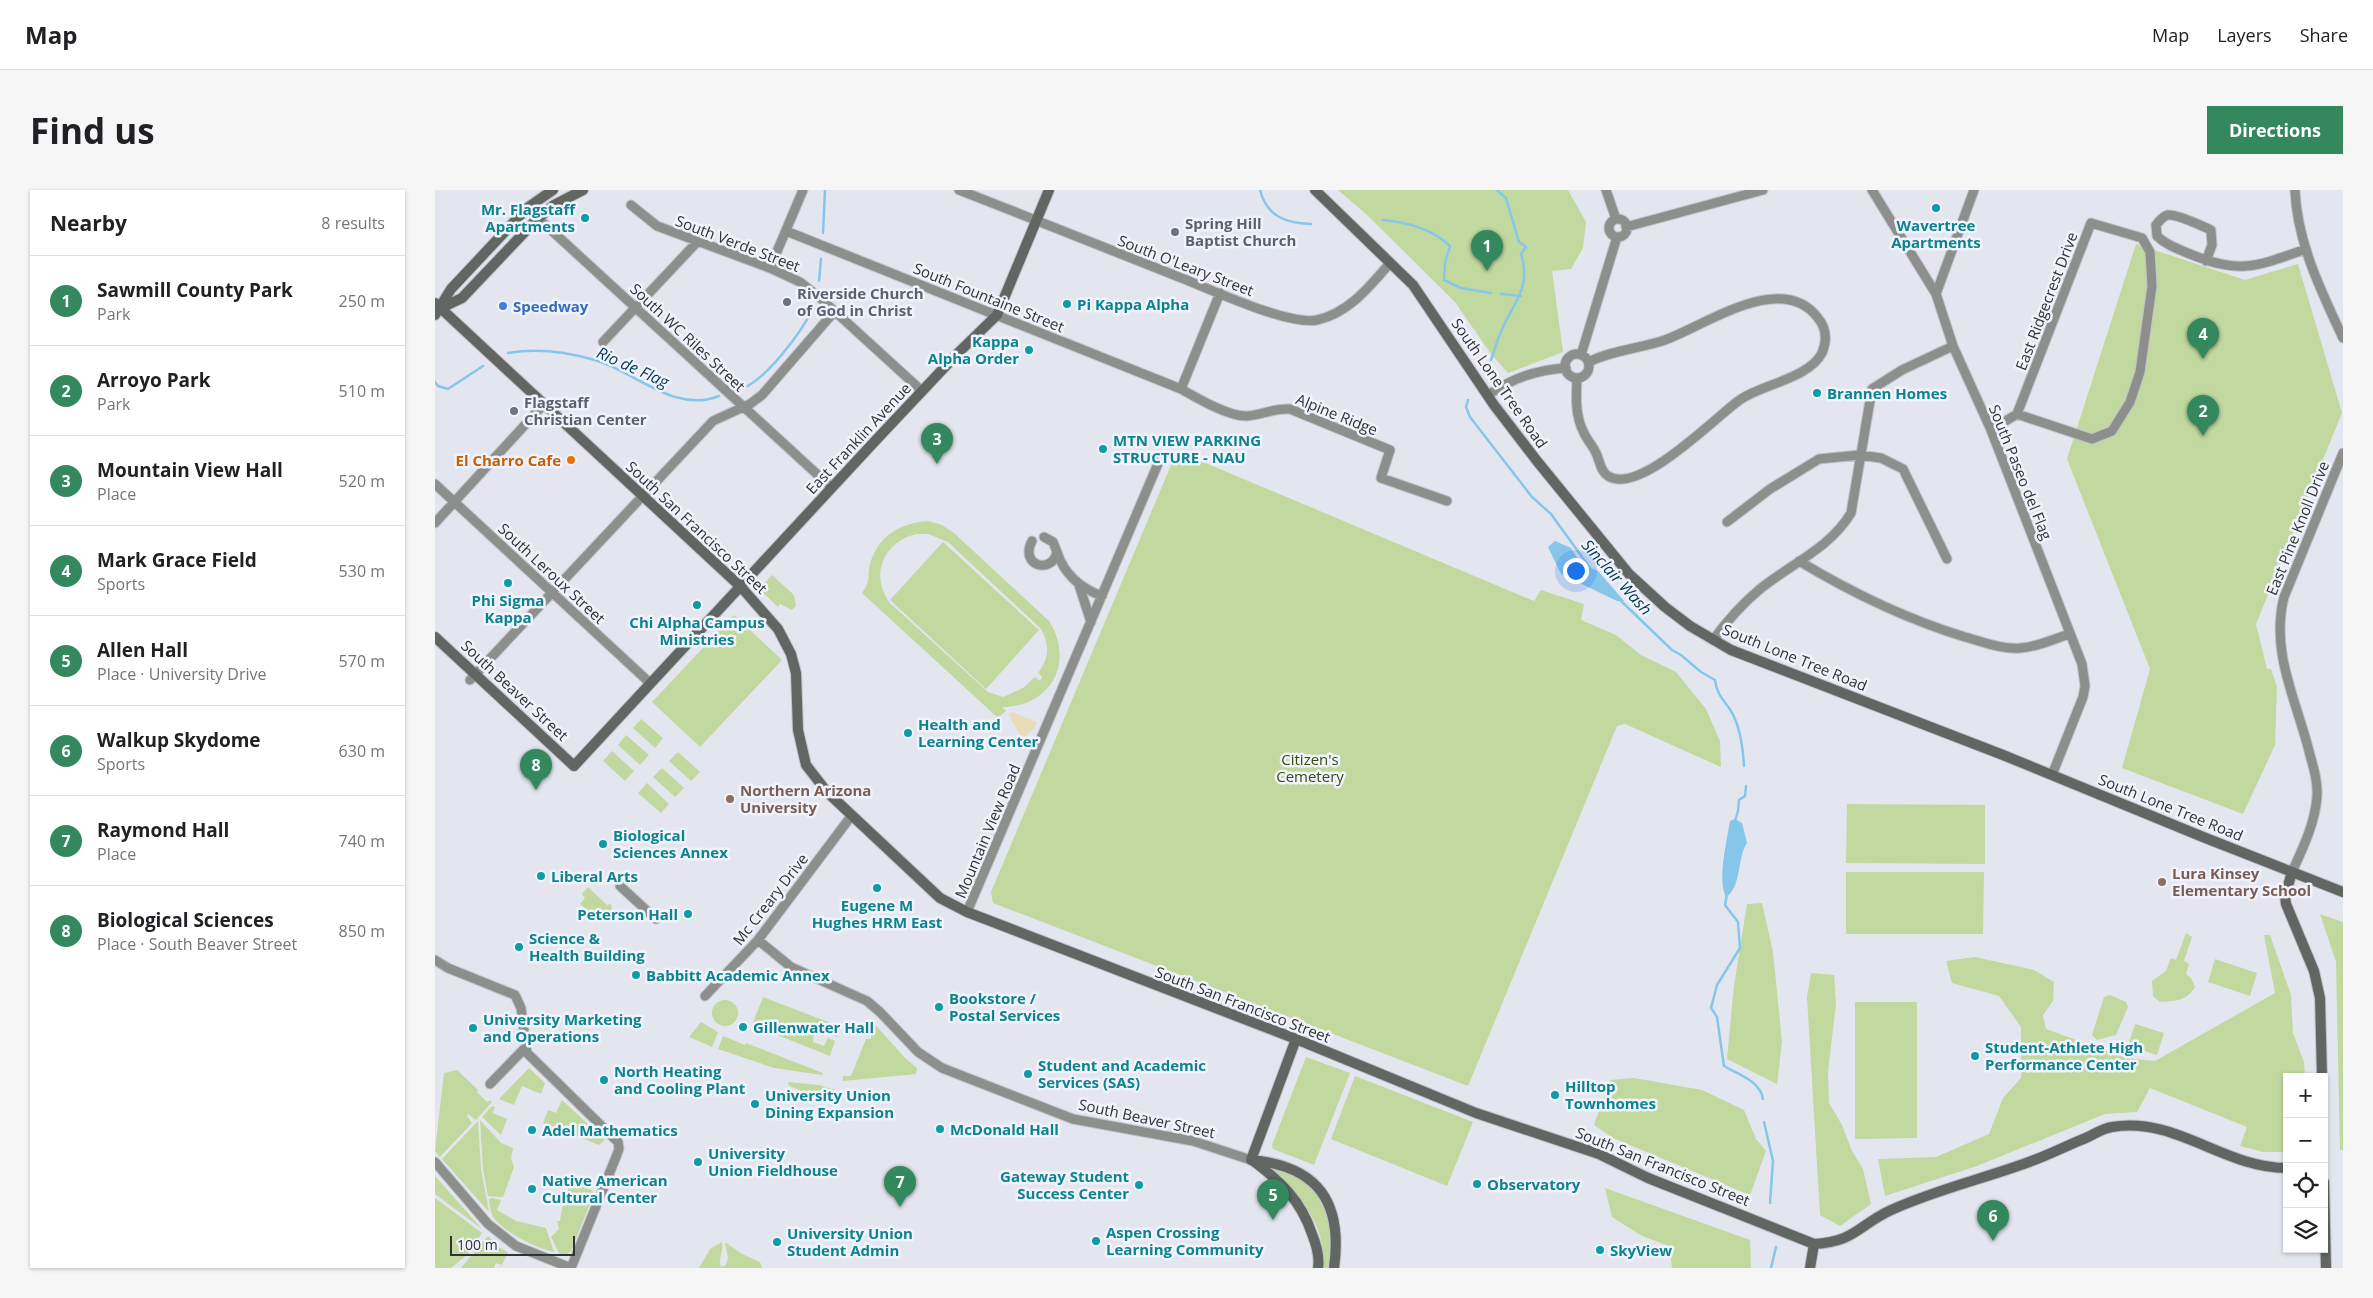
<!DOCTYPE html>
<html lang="en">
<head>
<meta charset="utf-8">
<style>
	body { margin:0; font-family:"Open Sans",sans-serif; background:#f6f6f6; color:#202124 }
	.controls { position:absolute; right:15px; bottom:15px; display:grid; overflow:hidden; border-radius:0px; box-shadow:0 1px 4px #0004 }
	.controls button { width:45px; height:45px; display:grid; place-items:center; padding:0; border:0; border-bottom:1px solid #e0e0e0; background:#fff; color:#202124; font:25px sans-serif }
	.scale { position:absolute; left:15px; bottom:12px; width:125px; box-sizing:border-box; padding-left:5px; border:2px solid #313235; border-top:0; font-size:14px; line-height:18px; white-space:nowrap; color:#313235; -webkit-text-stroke:4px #f1f3fc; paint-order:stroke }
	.you { position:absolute; left:1140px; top:380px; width:18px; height:18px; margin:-12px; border:4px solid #fff; border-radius:50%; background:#1a73e8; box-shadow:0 0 0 8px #1a73e833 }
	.badge { display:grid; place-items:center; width:32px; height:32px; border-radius:50%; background:#33895d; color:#fff; font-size:16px; font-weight:700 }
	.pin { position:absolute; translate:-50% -41px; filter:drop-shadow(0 1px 2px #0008) }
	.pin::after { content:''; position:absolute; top:26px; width:18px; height:15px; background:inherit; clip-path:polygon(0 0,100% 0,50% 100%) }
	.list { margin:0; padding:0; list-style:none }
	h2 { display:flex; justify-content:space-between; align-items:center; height:65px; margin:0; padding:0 20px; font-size:21px }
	h2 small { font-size:16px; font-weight:400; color:#757577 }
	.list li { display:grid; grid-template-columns:32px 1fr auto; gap:15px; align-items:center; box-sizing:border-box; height:90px; padding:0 20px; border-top:1px solid #e0e0e0 }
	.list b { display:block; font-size:19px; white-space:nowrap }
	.list p { margin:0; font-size:16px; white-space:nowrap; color:#757577 }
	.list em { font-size:16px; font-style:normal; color:#757577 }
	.icon { flex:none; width:28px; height:28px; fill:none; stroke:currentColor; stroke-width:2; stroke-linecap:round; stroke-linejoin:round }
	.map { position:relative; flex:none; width:1908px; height:1078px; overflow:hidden; border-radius:0px }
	header { display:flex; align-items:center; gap:30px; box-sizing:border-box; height:70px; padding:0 25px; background:#fff; border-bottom:1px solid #e0e0e0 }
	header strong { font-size:24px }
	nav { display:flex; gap:28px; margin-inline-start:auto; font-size:18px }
	.intro { display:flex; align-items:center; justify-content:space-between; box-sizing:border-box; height:120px; padding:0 30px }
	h1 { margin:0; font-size:35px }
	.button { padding:12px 22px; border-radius:0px; background:#33895d; color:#fff; font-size:18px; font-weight:700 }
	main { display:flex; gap:30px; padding:0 30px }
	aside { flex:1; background:#fff; border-radius:0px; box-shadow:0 1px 4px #0004 }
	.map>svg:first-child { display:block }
</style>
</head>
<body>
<header>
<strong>Map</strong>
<nav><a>Map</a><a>Layers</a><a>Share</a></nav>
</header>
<div class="intro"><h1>Find us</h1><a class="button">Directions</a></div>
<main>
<aside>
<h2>Nearby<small>8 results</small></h2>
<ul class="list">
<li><span class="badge">1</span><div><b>Sawmill County Park</b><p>Park</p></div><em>250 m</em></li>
<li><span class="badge">2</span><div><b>Arroyo Park</b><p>Park</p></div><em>510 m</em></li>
<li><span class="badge">3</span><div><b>Mountain View Hall</b><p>Place</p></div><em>520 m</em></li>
<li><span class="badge">4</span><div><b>Mark Grace Field</b><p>Sports</p></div><em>530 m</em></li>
<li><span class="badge">5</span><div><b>Allen Hall</b><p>Place · University Drive</p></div><em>570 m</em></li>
<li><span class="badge">6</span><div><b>Walkup Skydome</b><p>Sports</p></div><em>630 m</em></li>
<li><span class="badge">7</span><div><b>Raymond Hall</b><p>Place</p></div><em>740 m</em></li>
<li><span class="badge">8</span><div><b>Biological Sciences</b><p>Place · South Beaver Street</p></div><em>850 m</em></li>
</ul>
</aside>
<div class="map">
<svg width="1908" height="1078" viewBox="0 0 1908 1078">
	<rect width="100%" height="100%" fill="#e4e6ef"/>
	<path fill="#c1d89f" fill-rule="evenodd" d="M903 0H1133L1151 32 1148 58 1136 79 1117 81 1128 162 1073 183 1056 164 1020 112 931 24Z
		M1701 54 1810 90 1863 74 1907 223 1821 434 1832 479H1836L1842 497 1840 555 1808 624 1687 578 1715 479 1632 269Z
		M742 261 1099 411 1106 400 1149 414 1146 430 1181 445 1206 465 1241 482 1271 519 1285 551 1286 577 1190 534 1182 536 1033 896 558 713 556 702Z
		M493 331 507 335 519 343 614 431C640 472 616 517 567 517L571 521 563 528 427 403C436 391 432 387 435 374 443 346 465 333 493 331ZM481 344H493L513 352 606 439C615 456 614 468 603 483L607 487 605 491 600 487 588 498 568 507 553 502 455 413C434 385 449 352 481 344Z
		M508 352 604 440 551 499 455 410Z
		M337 385 359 405 361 416 357 420 345 414 343 417 324 399Z
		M299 425 347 470 265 557 217 512Z
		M206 529 228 548 220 558 198 538Z
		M191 545 214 565 205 575 183 555Z
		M177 561 199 581 190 591 168 571Z
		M243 562 265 582 256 591 234 571Z
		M227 578 249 598 240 607 218 587Z
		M212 593 234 614 226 623 203 603Z
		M1412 614 1550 615V674L1411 673Z
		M1411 682H1549L1548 744H1411Z
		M153 697 172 715 176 714 177 719 172 725 145 726 151 719 145 714 150 708 147 704Z
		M1327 713 1338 762 1347 852 1342 894 1292 869 1299 796 1312 714Z
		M1885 724 1908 732V960H1905L1901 772Z
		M1751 743 1757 747 1749 771 1754 774 1751 784 1756 788 1760 797C1752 811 1740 811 1725 812L1718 806 1717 791 1731 781 1736 768 1741 770Z
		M1829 745H1835L1856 805 1858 843 1869 872 1870 887H1852V962H1828L1805 956 1812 937 1715 898 1702 922 1670 924 1542 976 1450 1006 1443 969 1501 967 1554 944 1568 908 1586 888V837L1564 806 1517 793 1511 771 1540 767 1599 780 1619 792 1618 811 1608 825 1611 839 1691 868 1720 871 1840 803Z
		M1780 769 1822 783 1815 806 1773 792Z
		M1376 783 1399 785 1401 814 1393 882 1394 913 1407 935 1417 961 1428 979 1436 1014 1405 1036 1385 1025 1372 807Z
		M1675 805 1691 812 1693 817 1681 845 1662 850 1657 845 1669 807Z
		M328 807 406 837 402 847 395 844 396 840 384 836 382 841 379 840 378 852 389 856 393 848 400 851 395 866 317 835Z
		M277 823a13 13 0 1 1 26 0a13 13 0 1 1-26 0Z
		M1420 812H1482V948L1420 949Z
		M436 830 470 868 482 878 481 884 408 891V886H416L431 849H436Z
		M266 832 283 842 277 857 254 847Z
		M1700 834 1729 843 1722 865 1693 856Z
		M288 846 310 855 311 853 388 883 387 885 339 878 283 859Z
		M871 867 915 883 879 975 838 959 837 955Z
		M94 878 110 893 106 904 87 896 79 915 64 909Z
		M22 880 43 900 42 902 52 912 55 910 57 912 41 930 33 924 32 926 37 933 5 967 0 961 9 883Z
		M920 886 1038 932 1012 996 896 949Z
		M1199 888 1267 900 1309 920 1321 949 1331 961 1315 1005 1178 948 1159 935 1175 890Z
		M353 892 384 895 400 900 377 909 371 907 372 903 354 896Z
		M127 910 170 950 164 955 108 933 113 920 121 923Z
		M57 916 60 917 58 923 72 929 66 945 47 927Z
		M45 930 66 953 78 958 76 968 79 977 68 1007 53 1006 48 979Z
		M43 931 46 979 54 1022 7 969Z
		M841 978C853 983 867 986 876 995 896 1017 897 1051 895 1078H888C893 1040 866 1004 839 982Z
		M0 986 47 1039 0 1004Z
		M142 995 157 1000 159 1004 136 1061 129 1066 125 1065 116 1047 124 1039 122 1031H125L128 1014 133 1009V998Z
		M1170 998 1315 1050 1316 1078H1237L1234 1056 1207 1046 1177 1027Z
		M0 1008 47 1043 33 1064 16 1078H0Z
		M57 1008 66 1010 62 1020 81 1031 111 1038 119 1062C102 1059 69 1042 59 1028 55 1023 55 1015 54 1009Z
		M53 1046 63 1057 73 1062 67 1075 61 1073 59 1078H26Z
		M287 1052C289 1061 283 1067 286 1077L291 1075 293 1068 290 1052 307 1064 325 1072 327 1078H264L275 1059Z"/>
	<path fill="#e7ddb8" d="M577 522 602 532 600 538 587 549 574 525Z"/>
	<path fill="#86c6ea" d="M1120 351 1136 358 1146 374 1163 381 1189 411H1182L1126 384 1113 357Z
		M1300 629 1307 633 1312 653C1302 667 1307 697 1291 707 1282 690 1292 650 1295 631Z"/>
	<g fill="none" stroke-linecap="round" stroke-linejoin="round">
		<path stroke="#86c6ea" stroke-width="2.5" d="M825 0C832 27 851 33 876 34
			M948 30C972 32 997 39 1015 56L1010 73 1009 90 1026 98 1056 103
			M388 43 390 0
			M384 91 386 69
			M1066 104 1086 106
			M73 163C101 158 132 162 160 170 201 182 240 224 284 206
			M1056 170C1060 159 1063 147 1068 137 1081 109 1096 97 1086 64L1091 57 1084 52 1071 8 1062 0
			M0 192 3 196 13 199 48 176
			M303 200C330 193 367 141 379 117
			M1033 210 1031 217 1035 227 1097 307 1116 324 1155 378
			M1185 410 1237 460 1246 465 1266 482 1280 490C1282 505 1288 509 1296 521 1305 536 1308 559 1309 576
			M1300 631 1303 621 1304 610 1310 606 1311 596
			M1292 704 1290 715 1303 732 1305 758 1282 795 1276 818 1282 827 1289 876C1304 885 1325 891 1328 909
			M1329 932 1338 971 1335 1013
			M1336 1078 1341 1057"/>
		<defs>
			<path id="street" d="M524 0C596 28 668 57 739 85 771 97 852 136 882 130 914 123 935 96 955 73
				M1171 0 1181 29
				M1437 0 1501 104 1518 156 1556 240 1647 474 1650 496 1648 507 1617 585
				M1860 0C1862 52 1886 101 1908 148
				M196 15 222 36 335 78 365 92 384 107 487 201
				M92 18 396 297
				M1174 38a9 9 0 1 1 18 0a9 9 0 1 1-18 0Z
				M1191 37 1328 0
				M351 41 746 199C762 208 794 227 812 226 828 225 837 218 855 219L955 260 946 288 1012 311
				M1771 71 1777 55 1776 40C1767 36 1743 24 1733 25 1728 26 1724 31 1721 35L1722 46C1731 55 1743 59 1755 64 1805 85 1823 76 1871 59
				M335 78 368 0
				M1501 104 1539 0
				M168 152 263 51
				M1130 176a12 12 0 1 1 24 0a12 12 0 1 1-24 0Z
				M1146 165 1182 47
				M1142 188C1141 207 1140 226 1149 243 1152 250 1158 256 1161 263 1165 271 1165 281 1173 286 1205 306 1281 226 1306 209 1329 194 1374 188 1387 163 1392 151 1392 139 1383 128 1347 80 1271 135 1230 150 1207 158 1174 161 1154 172
				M746 199 785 103
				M1053 205C1078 188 1101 180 1131 178
				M1556 240 1582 224 1656 33 1707 48 1715 62 1717 96 1705 182 1695 212 1677 241 1657 249 1582 224
				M0 294 215 493
				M1292 332 1335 299 1384 269 1424 265 1446 268 1468 279 1512 369
				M0 333 109 214
				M597 351C584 376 617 385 622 362L618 352 609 347
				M622 362C629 384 645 398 667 406
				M1364 371C1417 403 1471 429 1530 447 1548 452 1568 460 1586 458 1602 457 1619 449 1634 444
				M644 395 656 432
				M1278 450C1292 431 1307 414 1325 399 1356 374 1395 358 1416 323L1437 199 1467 180 1518 156
				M35 490 278 231 315 214 327 205 399 122
				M1857 682C1868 658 1880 633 1882 607 1883 593 1879 579 1875 565 1862 511 1835 463 1849 407L1908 263
				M185 696 221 729
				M532 722 725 269
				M323 750 356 777 432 811 445 822 483 862 507 878 638 929 758 951 816 970
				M0 770 13 778 80 805 86 818 92 863 183 952 184 959 181 967 136 1078
				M270 806 323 750 417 625
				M55 894 90 858
				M0 972 53 1034 81 1056 136 1078"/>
			<path id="secondary" d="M880 0 978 95 1059 215 1102 271 1194 384 1230 417 1255 436 1296 460 1568 565 1768 647 1908 702
				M0 113 306 397 343 439 356 464 361 483 363 540 371 575 392 602 505 708 532 722 861 849 1041 923 1164 964 1213 988 1379 1054C1419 1052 1423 1036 1454 1021 1499 1000 1548 989 1594 972 1614 965 1633 955 1653 947 1661 943 1669 938 1677 937 1741 926 1788 978 1852 978
				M6 118 27 108 103 28 119 15 148 0
				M0 125 16 99 92 18 118 0
				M0 447 139 576 441 250 523 163 562 125 614 0
				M1857 682 1850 706 1851 714 1879 781 1885 808 1887 887
				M816 970C883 976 908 1012 899 1078
				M816 970 861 849
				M817 970C845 991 866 1010 877 1044 881 1054 885 1067 883 1078
				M1889 992 1891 1078
				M1375 1078 1379 1054"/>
		</defs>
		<use href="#street" stroke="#c0c2ca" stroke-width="11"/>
		<use href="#secondary" stroke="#c0c2ca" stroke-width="12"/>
		<use href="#street" stroke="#8d8f8c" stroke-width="9"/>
		<use href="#secondary" stroke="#626662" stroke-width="10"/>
	</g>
	<g fill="#0f9aa8" stroke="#f1f3fc" stroke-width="2">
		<circle cx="1501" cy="18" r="5"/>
		<circle cx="150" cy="28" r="5"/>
		<circle cx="632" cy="114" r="5"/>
		<circle cx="594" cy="160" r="5"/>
		<circle cx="1382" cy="203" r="5"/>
		<circle cx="668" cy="259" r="5"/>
		<circle cx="73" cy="393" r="5"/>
		<circle cx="262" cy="415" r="5"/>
		<circle cx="473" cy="543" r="5"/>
		<circle cx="168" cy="654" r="5"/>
		<circle cx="106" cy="686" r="5"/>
		<circle cx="442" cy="698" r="5"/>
		<circle cx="253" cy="724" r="5"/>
		<circle cx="84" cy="757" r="5"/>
		<circle cx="201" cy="785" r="5"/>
		<circle cx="504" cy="817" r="5"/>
		<circle cx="308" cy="837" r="5"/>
		<circle cx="38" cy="838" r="5"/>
		<circle cx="1540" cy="866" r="5"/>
		<circle cx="593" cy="884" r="5"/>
		<circle cx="169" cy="890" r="5"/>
		<circle cx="1120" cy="905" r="5"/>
		<circle cx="320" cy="914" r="5"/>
		<circle cx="505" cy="939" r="5"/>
		<circle cx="97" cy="940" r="5"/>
		<circle cx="263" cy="972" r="5"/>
		<circle cx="1042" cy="994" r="5"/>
		<circle cx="704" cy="995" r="5"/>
		<circle cx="97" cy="999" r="5"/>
		<circle cx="661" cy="1051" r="5"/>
		<circle cx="342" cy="1052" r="5"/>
		<circle cx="1165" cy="1060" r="5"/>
	</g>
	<g fill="#6b7280" stroke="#f1f3fc" stroke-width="2">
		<circle cx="740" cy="42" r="5"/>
		<circle cx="352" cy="112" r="5"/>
		<circle cx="79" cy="221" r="5"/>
	</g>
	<circle fill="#3f7fe0" stroke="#f1f3fc" stroke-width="2" cx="68" cy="116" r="5"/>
	<circle fill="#e8710a" stroke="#f1f3fc" stroke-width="2" cx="136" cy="270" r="5"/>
	<g fill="#8d6e63" stroke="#f1f3fc" stroke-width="2">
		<circle cx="295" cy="609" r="5"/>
		<circle cx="1727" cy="692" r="5"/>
	</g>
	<g text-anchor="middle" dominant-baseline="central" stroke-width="5" stroke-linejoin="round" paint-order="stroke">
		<g font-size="15" font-weight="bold" fill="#0d838f" stroke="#f1f3fc" text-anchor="start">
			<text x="140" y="19" text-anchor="end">Mr. Flagstaff<tspan x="140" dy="17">Apartments</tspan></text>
			<text x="1501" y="35" text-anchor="middle">Wavertree<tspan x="1501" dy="17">Apartments</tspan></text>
			<text x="642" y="114">Pi Kappa Alpha</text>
			<text x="584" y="151" text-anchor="end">Kappa<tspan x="584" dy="17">Alpha Order</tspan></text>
			<text x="1392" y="203">Brannen Homes</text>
			<text x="678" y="250">MTN VIEW PARKING<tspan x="678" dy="17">STRUCTURE - NAU</tspan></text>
			<text x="73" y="410" text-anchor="middle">Phi Sigma<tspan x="73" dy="17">Kappa</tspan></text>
			<text x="262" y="432" text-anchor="middle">Chi Alpha Campus<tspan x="262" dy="17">Ministries</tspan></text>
			<text x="483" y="534">Health and<tspan x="483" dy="17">Learning Center</tspan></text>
			<text x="178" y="645">Biological<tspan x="178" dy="17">Sciences Annex</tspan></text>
			<text x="116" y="686">Liberal Arts</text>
			<text x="442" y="715" text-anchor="middle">Eugene M<tspan x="442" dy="17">Hughes HRM East</tspan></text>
			<text x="243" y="724" text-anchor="end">Peterson Hall</text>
			<text x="94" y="748">Science &amp;<tspan x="94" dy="17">Health Building</tspan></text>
			<text x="211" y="785">Babbitt Academic Annex</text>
			<text x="514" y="808">Bookstore /<tspan x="514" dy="17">Postal Services</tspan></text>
			<text x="48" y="829">University Marketing<tspan x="48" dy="17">and Operations</tspan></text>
			<text x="318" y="837">Gillenwater Hall</text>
			<text x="1550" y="857">Student-Athlete High<tspan x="1550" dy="17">Performance Center</tspan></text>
			<text x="603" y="875">Student and Academic<tspan x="603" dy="17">Services (SAS)</tspan></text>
			<text x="179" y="881">North Heating<tspan x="179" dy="17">and Cooling Plant</tspan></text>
			<text x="1130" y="896">Hilltop<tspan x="1130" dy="17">Townhomes</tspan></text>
			<text x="330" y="905">University Union<tspan x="330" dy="17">Dining Expansion</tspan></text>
			<text x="515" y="939">McDonald Hall</text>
			<text x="107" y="940">Adel Mathematics</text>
			<text x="273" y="963">University<tspan x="273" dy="17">Union Fieldhouse</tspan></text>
			<text x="694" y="986" text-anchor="end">Gateway Student<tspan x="694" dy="17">Success Center</tspan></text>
			<text x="107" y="990">Native American<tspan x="107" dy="17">Cultural Center</tspan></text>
			<text x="1052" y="994">Observatory</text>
			<text x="671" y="1042">Aspen Crossing<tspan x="671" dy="17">Learning Community</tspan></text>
			<text x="352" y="1043">University Union<tspan x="352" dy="17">Student Admin</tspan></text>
			<text x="1175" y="1060">SkyView</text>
		</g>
		<g font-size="15" font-weight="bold" fill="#5b616d" stroke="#f1f3fc" text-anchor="start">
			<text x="750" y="33">Spring Hill<tspan x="750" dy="17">Baptist Church</tspan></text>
			<text x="362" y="103">Riverside Church<tspan x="362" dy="17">of God in Christ</tspan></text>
			<text x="89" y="212">Flagstaff<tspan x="89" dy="17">Christian Center</tspan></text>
		</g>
		<g font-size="15" fill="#313235" stroke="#f1f3fc">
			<text transform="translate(303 53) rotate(21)">South Verde Street</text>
			<text transform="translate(751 75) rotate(21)">South O'Leary Street</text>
			<text transform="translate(554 107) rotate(22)">South Fountaine Street</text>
			<text transform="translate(1611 111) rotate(-69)">East Ridgecrest Drive</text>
			<text transform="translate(253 147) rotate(43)">South WC Riles Street</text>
			<text transform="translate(1065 193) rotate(55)">South Lone Tree Road</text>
			<text transform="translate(902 224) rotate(22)">Alpine Ridge</text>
			<text transform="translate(423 248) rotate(-47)">East Franklin Avenue</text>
			<text transform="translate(1586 282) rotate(68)">South Paseo del Flag</text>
			<text transform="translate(262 337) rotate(43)">South San Francisco Street</text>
			<text transform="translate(1862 338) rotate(-68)">East Pine Knoll Drive</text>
			<text transform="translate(117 383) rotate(43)">South Leroux Street</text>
			<text transform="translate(1360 467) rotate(22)">South Lone Tree Road</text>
			<text transform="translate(80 500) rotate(43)">South Beaver Street</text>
			<text transform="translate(1736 617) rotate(22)">South Lone Tree Road</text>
			<text transform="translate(552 641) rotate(-67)">Mountain View Road</text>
			<text transform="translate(335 709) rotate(-52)">Mc Creary Drive</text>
			<text transform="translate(808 814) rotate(21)">South San Francisco Street</text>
			<text transform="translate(712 928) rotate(12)">South Beaver Street</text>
			<text transform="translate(1228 976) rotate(22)">South San Francisco Street</text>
		</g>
		<g font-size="15" font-weight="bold" fill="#366cbe" stroke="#f1f3fc" text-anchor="start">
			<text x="78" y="116">Speedway</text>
		</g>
		<g font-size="15" font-weight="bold" fill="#c56008" stroke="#f1f3fc" text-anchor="end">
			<text x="126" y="270">El Charro Cafe</text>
		</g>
		<g font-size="15" fill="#394c0b" stroke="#f1f3fc">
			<text x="875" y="569">Citizen's<tspan x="875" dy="17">Cemetery</tspan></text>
		</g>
		<g font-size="15" font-weight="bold" fill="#785e54" stroke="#f1f3fc" text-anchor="start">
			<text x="305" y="600">Northern Arizona<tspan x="305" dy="17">University</tspan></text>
			<text x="1737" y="683">Lura Kinsey<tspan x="1737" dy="17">Elementary School</tspan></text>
		</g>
		<g font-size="16" font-style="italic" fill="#00374f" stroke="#f1f3fc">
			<text transform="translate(198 177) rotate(24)">Rio de Flag</text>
			<text transform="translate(1182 387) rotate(48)">Sinclair Wash</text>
		</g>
	</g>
</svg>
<div class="controls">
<button>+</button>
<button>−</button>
<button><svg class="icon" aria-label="locate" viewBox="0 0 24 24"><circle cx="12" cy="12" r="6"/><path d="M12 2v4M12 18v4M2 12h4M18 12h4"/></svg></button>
<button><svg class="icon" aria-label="layers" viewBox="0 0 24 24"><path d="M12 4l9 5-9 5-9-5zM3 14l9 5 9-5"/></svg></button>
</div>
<div class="scale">100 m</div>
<div class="you"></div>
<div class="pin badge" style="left:1052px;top:81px">1</div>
<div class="pin badge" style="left:1768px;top:246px">2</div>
<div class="pin badge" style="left:502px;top:274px">3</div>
<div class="pin badge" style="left:1768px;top:169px">4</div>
<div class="pin badge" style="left:838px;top:1030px">5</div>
<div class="pin badge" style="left:1558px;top:1051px">6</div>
<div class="pin badge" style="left:465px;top:1017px">7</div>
<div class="pin badge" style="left:101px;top:600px">8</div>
</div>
</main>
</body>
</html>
